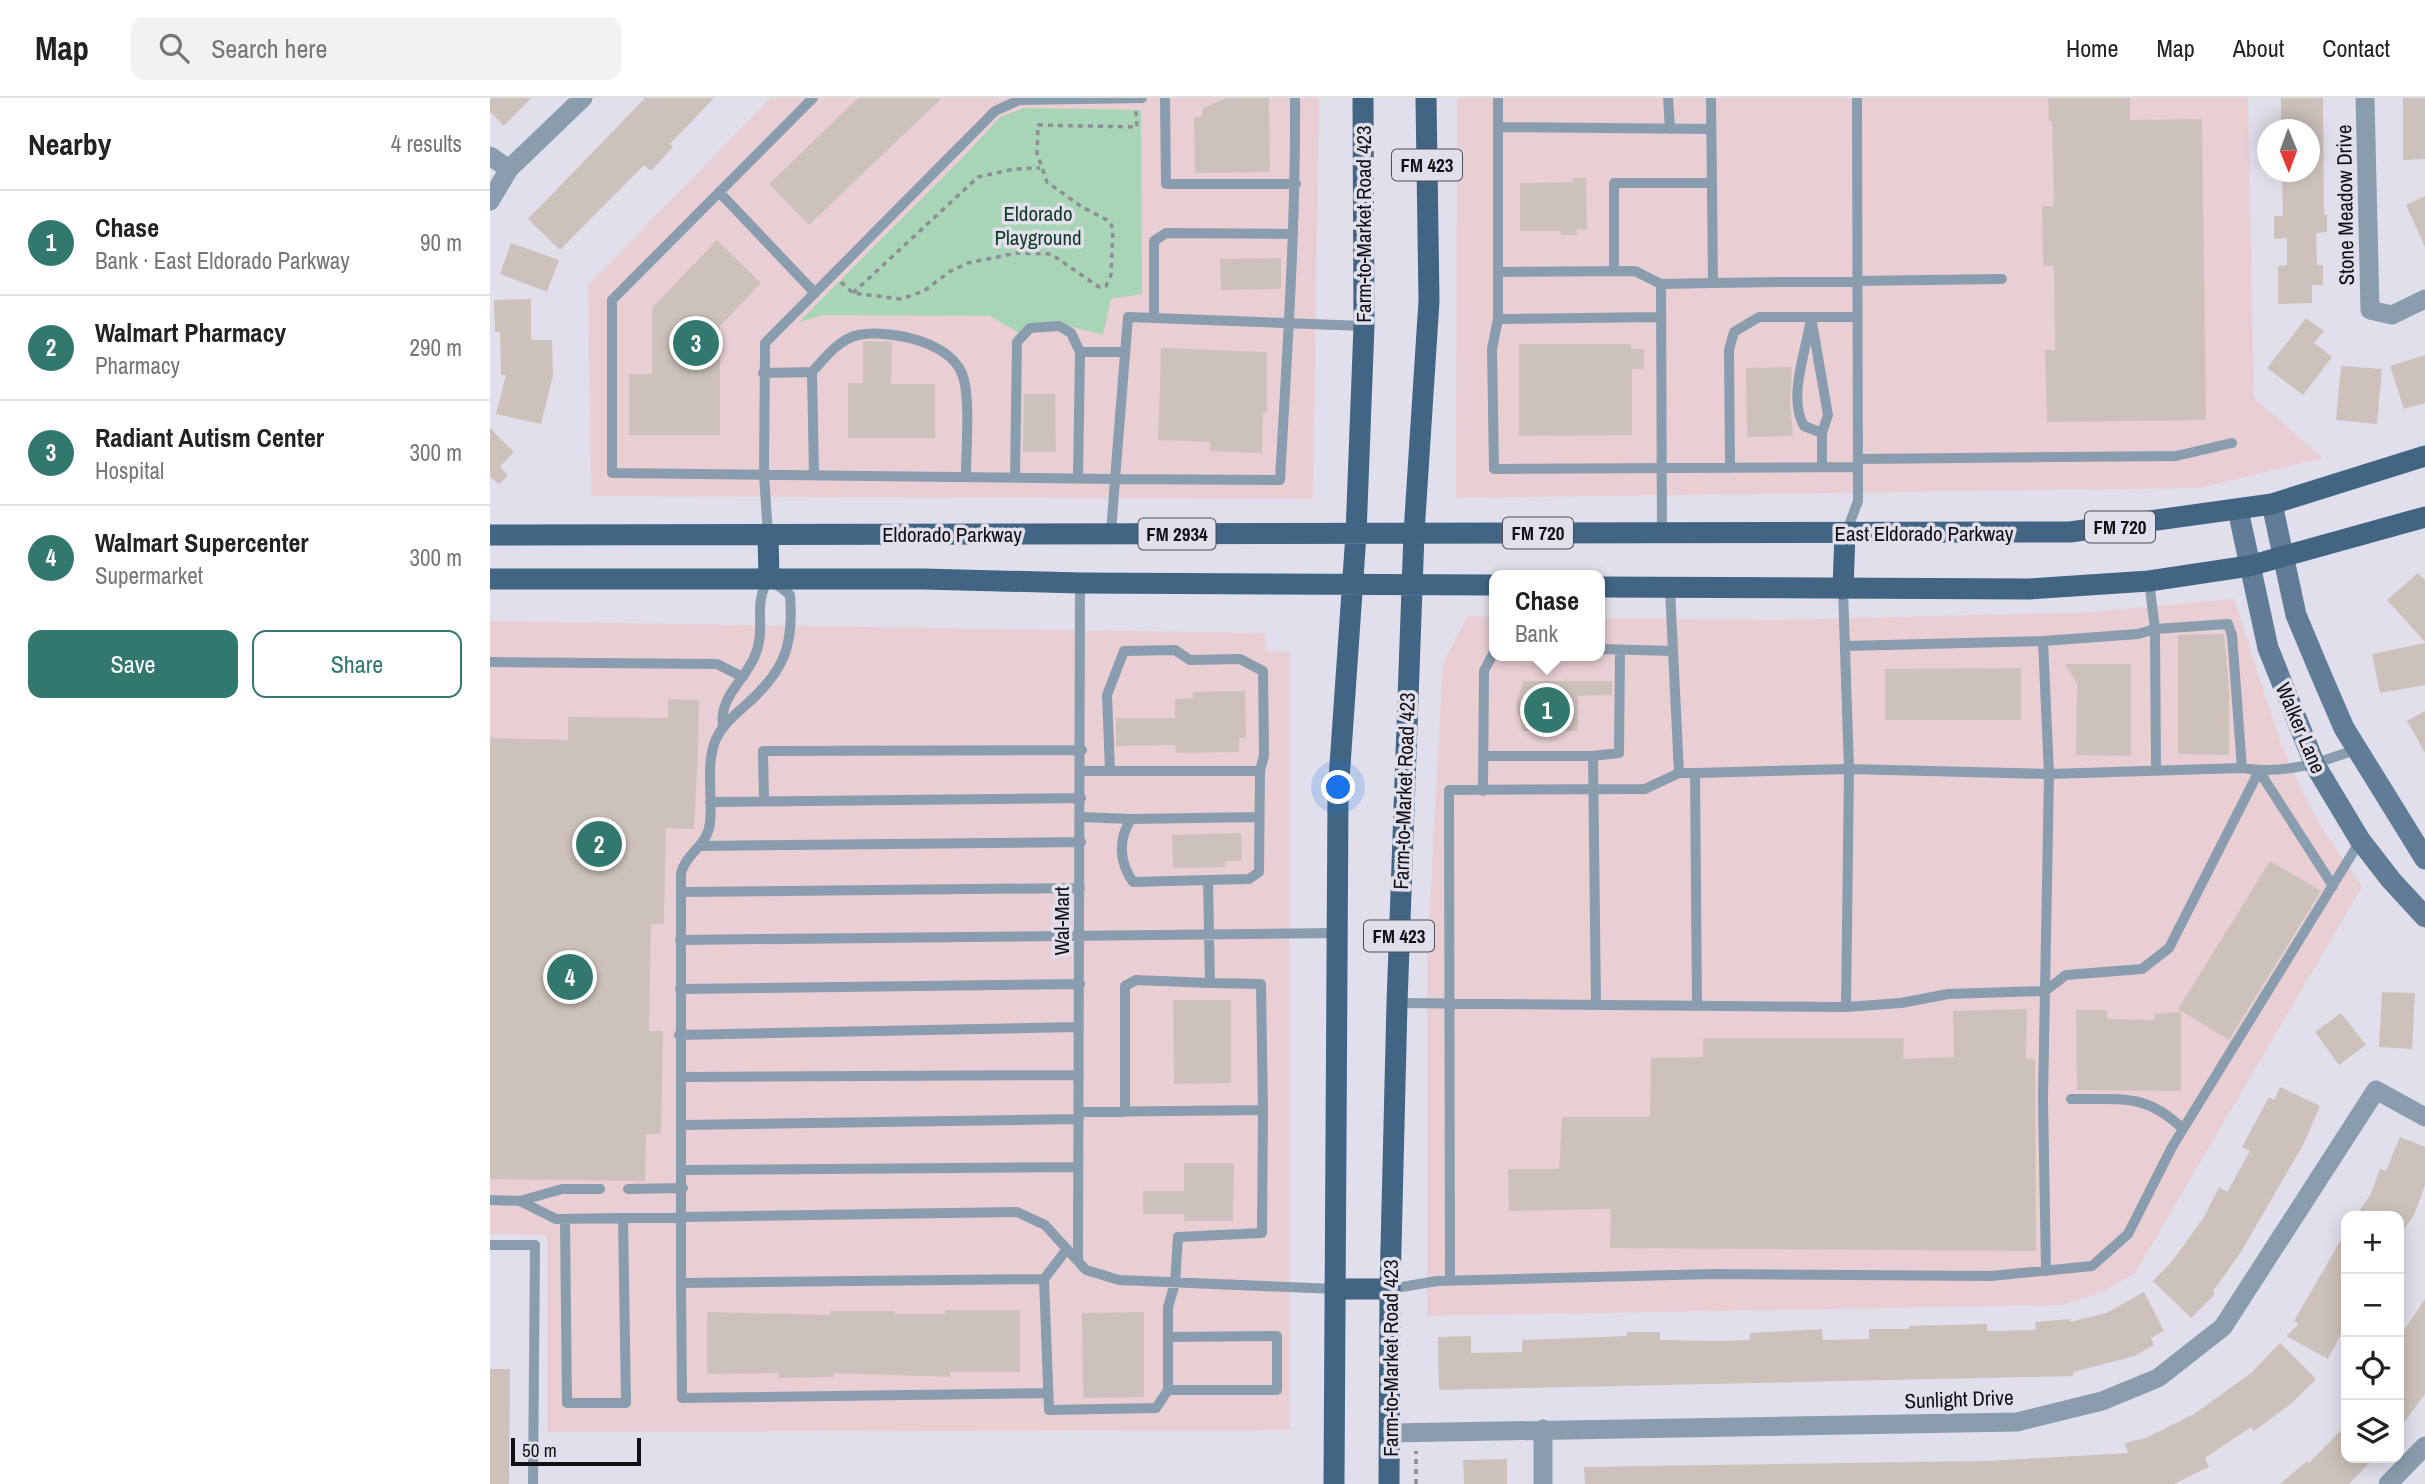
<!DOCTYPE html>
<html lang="en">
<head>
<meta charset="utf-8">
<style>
	body { margin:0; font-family:"Archivo Narrow",sans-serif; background:#f2f2f2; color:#222 }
	.controls { position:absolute; right:21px; bottom:21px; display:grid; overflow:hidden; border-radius:14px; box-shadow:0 4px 18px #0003 }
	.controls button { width:63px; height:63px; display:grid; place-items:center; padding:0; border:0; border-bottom:2px solid #e0e0e0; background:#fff; color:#222; font:35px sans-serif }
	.compass { position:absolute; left:1767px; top:21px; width:63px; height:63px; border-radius:50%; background:#fff; box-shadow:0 4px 18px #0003; rotate:179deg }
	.scale { position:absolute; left:21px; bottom:18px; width:130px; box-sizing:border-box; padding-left:7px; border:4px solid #111115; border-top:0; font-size:19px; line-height:24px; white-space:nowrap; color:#111115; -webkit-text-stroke:5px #e0dfeb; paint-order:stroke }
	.you { position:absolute; left:849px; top:690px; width:24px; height:24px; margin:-18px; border:5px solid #fff; border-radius:50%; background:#1a73e8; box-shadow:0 0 0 10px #1a73e833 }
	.badge { display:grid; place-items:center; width:46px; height:46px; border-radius:50%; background:#32786f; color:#fff; font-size:23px; font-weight:700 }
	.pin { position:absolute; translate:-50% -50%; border:4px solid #fff; box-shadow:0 2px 7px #0006 }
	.popup { position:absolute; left:999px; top:472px; width:116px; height:91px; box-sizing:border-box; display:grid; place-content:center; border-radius:14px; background:#fff; filter:drop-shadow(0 2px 5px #0005); font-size:23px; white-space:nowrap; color:#767676 }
	.popup b { font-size:26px; color:#222 }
	.popup::after { content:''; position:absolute; left:50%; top:100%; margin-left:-14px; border:14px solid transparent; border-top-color:#fff }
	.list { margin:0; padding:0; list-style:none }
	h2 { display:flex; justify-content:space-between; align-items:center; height:91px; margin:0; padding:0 28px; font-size:30px }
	h2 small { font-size:23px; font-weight:400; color:#767676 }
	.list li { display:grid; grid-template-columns:46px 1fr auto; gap:21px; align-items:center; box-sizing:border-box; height:105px; padding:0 28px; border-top:2px solid #e0e0e0 }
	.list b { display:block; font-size:26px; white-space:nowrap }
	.list p { margin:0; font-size:23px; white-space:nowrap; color:#767676 }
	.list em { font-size:23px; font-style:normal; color:#767676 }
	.actions { display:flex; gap:14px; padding:21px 28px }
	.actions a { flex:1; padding:16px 0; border:2px solid #32786f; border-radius:14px; text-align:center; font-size:24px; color:#32786f }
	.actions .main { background:#32786f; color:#fff }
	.icon { flex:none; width:38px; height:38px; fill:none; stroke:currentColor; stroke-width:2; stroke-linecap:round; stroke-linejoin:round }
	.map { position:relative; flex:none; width:1935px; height:1386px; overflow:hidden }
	header { display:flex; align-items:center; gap:42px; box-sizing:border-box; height:98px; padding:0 35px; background:#fff; border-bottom:2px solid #e0e0e0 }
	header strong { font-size:33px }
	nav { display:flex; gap:38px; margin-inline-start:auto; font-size:24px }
	.search { width:490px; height:63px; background:#f2f2f2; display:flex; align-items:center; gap:18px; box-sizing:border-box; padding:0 24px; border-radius:14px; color:#767676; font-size:26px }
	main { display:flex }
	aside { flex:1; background:#fff }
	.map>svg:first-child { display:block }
</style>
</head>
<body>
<header>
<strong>Map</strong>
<div class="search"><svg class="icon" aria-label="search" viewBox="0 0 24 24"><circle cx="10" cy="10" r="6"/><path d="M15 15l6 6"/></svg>Search here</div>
<nav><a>Home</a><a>Map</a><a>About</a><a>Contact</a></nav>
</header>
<main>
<aside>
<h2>Nearby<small>4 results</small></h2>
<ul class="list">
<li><span class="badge">1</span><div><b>Chase</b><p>Bank · East Eldorado Parkway</p></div><em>90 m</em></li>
<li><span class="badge">2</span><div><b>Walmart Pharmacy</b><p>Pharmacy</p></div><em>290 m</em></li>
<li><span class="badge">3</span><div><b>Radiant Autism Center</b><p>Hospital</p></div><em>300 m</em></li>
<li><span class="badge">4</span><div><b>Walmart Supercenter</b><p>Supermarket</p></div><em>300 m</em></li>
</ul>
<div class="actions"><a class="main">Save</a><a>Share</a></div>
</aside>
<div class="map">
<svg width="1935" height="1386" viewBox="0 0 1935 1386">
	<rect width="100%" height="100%" fill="#e0dfeb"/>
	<path fill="#e9cfd3" d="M281 0H829L823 401 101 398 98 187Z
		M967 0H1758L1764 300 1833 360 1709 390 966 400Z
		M1744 501 1789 640 1808 685 1828 724 1872 789 1645 1175 1616 1192 1572 1207 937 1218V858L953 565 977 518 1004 519V558H1110V520L1284 522 1602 514Z
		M0 523 775 535 776 553 800 554V1332L57 1334V1137L0 1136Z"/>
	<path fill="#a9d5b7" d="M534 10 651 12 652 196 621 201 613 237 571 226 529 235 500 218 333 217 309 224 480 52 510 19Z"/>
	<path fill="#cdc2bb" d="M0 0H41L14 28 0 14Z
		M155 0H224L180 46 183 49 161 73 154 67 70 152 38 121Z
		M368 0H452L319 127 279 86Z
		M735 0H779L780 74 705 75 704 19H712V11Z
		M1558 0H1640V22L1712 21 1716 322 1557 324 1555 252H1565L1564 168H1553L1552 108H1564L1562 23H1559Z
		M1791 0H1833L1834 117H1837V134L1826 135 1827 167H1833V187H1822V205L1788 206V168L1797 167V140L1784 141V118H1793L1792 74H1819V32H1791Z
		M1913 0H1935V61L1913 62Z
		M1083 80H1096L1097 132 1087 131V137H1071L1070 133H1030V85L1083 84Z
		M1935 98V149L1916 107Z
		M227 142 271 185 230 228V337H139V276H162V210Z
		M21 145 69 162 57 194 10 176Z
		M791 160V191L731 192 730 161Z
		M41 201V242H62L63 278 51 326 6 316 16 277H11L10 234H5L4 202Z
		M1816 220 1834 233 1824 245 1842 259 1813 297 1777 270Z
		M379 243 402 244 401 286H445V340H358V285H373V244Z
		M1029 246H1141V251H1154V271H1142V337L1029 338Z
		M671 250 777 254V315L773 314 772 355 720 353V344L668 342Z
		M1935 257V305L1914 311 1900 268Z
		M1851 268 1892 271 1887 326 1846 322Z
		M1302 269 1300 305 1303 338 1257 339 1256 270Z
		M534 296H565L566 354H533Z
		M0 330 24 354 10 369 18 377 9 386 0 379Z
		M1928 475 1935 482V544L1897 502Z
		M1734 536 1739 592V657L1688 656V537Z
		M1935 545V587L1890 595 1882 556Z
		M1575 566H1641V658L1586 657 1587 585Z
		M1531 570V622H1395V571Z
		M1033 583H1122V597L1088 598V633H1033L1026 607Z
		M755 593 756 640H749V654L686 655 685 647 626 648V620H685V601L703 600V594Z
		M178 601 209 602 208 654 204 731 176 730 174 826H161L159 933H173L171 1036H156L155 1083 0 1081V640L78 642V619L178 620Z
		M1935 613V655L1917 623Z
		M751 735 752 763H735V769L683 770 682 737Z
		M1780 763 1831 793 1739 942 1688 911Z
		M1892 894 1925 895 1922 951 1889 949Z
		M683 902H741V985L684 986Z
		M1537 911 1536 961H1545L1546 1153 1120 1150 1121 1111 1019 1113 1018 1071H1069L1072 1019H1160L1161 960 1213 959V940H1414L1413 961 1464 959 1463 913Z
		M1586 912H1617V921L1665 922 1664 916 1691 914V993L1587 992Z
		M1851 915 1876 947 1849 967 1825 934Z
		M1790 989 1830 1008 1814 1045 1751 1154 1723 1193 1725 1196 1701 1220 1663 1183 1683 1162 1714 1119 1729 1089 1737 1094 1760 1053 1752 1049 1779 999 1784 1002Z
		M1910 1039 1935 1049V1087L1924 1117 1909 1139V1118H1866L1880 1097 1890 1071 1896 1073Z
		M694 1065H744L743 1123H694L695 1116H653V1093H694Z
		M1856 1133V1226L1838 1261 1796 1238 1809 1226 1804 1223Z
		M1654 1194 1674 1233 1661 1240 1664 1247 1645 1258 1583 1274V1278L949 1292 948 1239 981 1238V1255L1032 1254V1242L1137 1238V1234H1170V1242L1229 1243 1260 1242V1235L1332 1231 1333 1242 1379 1241V1231H1419V1228L1497 1226V1233L1546 1232 1545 1224 1580 1221V1224L1616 1215Z
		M1935 1201V1296L1909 1331V1240Z
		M455 1212H530V1274H460V1279L344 1275V1279L288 1280 289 1275 217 1276V1214L340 1217V1213H405L404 1216H455Z
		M654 1214V1299L593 1300 592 1215Z
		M1790 1245 1826 1281 1802 1305 1764 1333 1761 1329 1715 1360 1719 1369 1684 1386H1095L1094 1369 1497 1363 1638 1355 1635 1345 1656 1340 1704 1316 1761 1275Z
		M0 1271H20L19 1386H0Z
		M1856 1327V1360H1884L1859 1386H1790L1817 1363 1819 1365Z
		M1017 1361V1386H974L973 1362Z"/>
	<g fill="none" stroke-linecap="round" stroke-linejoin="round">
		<path stroke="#8e8d96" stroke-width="3.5" stroke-dasharray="5 5" stroke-linecap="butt" d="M351 184 363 195 411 201 434 193 459 174 478 165 527 155 561 156 609 189 616 188 621 177 623 130 619 123 592 109 557 84 547 55 548 27 647 29 646 13
			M363 195 488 79 524 71 550 70
			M926 1386V1353"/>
		<path stroke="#8a9daf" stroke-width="10" d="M323 0 122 202V375L625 381 621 436
			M675 0 676 86H806
			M805 0C806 128 797 255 790 382L625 381 638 219 874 228
			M1008 0V221L1002 251 1004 371 1368 369
			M1178 0 1180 31
			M1221 0 1223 185 1512 181
			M1008 29 1221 31
			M229 94 325 195
			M1124 173V85H1222
			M1008 174 1145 173 1171 186
			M1321 219 1338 317 1332 335V369
			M664 220V143L676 135 803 136
			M1008 221 1171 219
			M1320 226C1315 256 1298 301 1314 328L1332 335
			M273 275 322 274
			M1368 361 1686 358 1742 345
			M1240 370 1239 252 1244 234 1269 219H1367
			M324 377 322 274C334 261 349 241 368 237 400 231 466 244 474 282 480 307 476 351 476 379
			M525 379 527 244 540 230 569 228 581 235 590 254
			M588 380 590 254H635
			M1172 435 1171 186 1223 185
			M1356 435 1368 403 1367 0
			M278 436 274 377 275 245 505 13 529 2 652 0
			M1180 491 1189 675
			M1353 491 1359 671 1356 909
			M1355 548 1553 543
			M1110 551 1183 553
			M0 564 227 566 253 579
			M993 658H1103L1106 907
			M1103 658 1129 655 1130 552
			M592 673H770L769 774 759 781 718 782 720 885 771 886 773 1012
			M620 673 617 597 634 553 685 552 700 562 750 561 773 573 774 657 770 673
			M1666 673 1665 531 1738 526 1742 537 1752 670
			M1769 673 1843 788
			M1205 675 1207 908
			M993 693 994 573 1004 554
			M274 703 273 653 592 652
			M220 704 591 700
			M591 719 641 721
			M210 748 591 744
			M718 782 643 784C629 764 628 741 641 721L769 719
			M191 794 590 790
			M190 842 846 835
			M190 891 590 886
			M907 905 1356 909 1411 905 1458 896 1555 893 1576 877 1652 871 1679 850 1769 673
			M189 937 589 929
			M191 979 589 977
			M1581 1001C1631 1002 1655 994 1693 1031
			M635 1014V888L646 882 720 885
			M192 1027 589 1021
			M193 1072 588 1069
			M138 1091 193 1090
			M0 1102 30 1103 66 1121 527 1114 555 1127 596 1172 629 1182 845 1191
			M30 1103 72 1091H110
			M75 1121 77 1305H136L133 1120
			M0 1147H45L43 1386
			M588 1161 590 485
			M1556 1173 1553 1001 1559 676 1553 543 1648 536 1665 531 1659 483
			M554 1181 577 1151
			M960 1183 959 692 1155 691 1189 675H1205L1359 671 1559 676 1752 670C1792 677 1830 665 1867 651
			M191 1185V775C196 755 218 747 220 725 223 697 215 667 226 641 233 626 246 616 258 605 295 572 304 546 300 497L279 480C261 509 278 529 264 560 253 584 229 599 233 628
			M900 1191 947 1183 1224 1176 1501 1178 1602 1168 1638 1136 1682 1049 1870 743
			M678 1292H787V1238L679 1239
			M558 1295 192 1300 191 1185 554 1181 559 1312 666 1310 678 1292V1209L685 1185 688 1139 772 1135 773 1012 589 1014"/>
		<path stroke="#8a9daf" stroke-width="19" d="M1875 0 1880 212 1902 217 1935 201
			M0 58 19 71
			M0 103 19 71 93 0
			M1053 1331V1386
			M900 1335 1527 1324 1612 1303 1668 1280 1733 1229 1886 992 1935 1019
			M1898 1386 1935 1348"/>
		<path stroke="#607c96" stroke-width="21" d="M1782 406 1806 517 1832 579 1854 630 1935 761
			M1748 412 1778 550 1825 667 1870 742 1901 782 1935 819"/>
		<path stroke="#416583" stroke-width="21" d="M0 437 1580 434 1782 406 1935 358
			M278 437 279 480
			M0 481H433L590 485 1004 487
			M1110 489 1539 491 1659 483 1759 468 1935 419
			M1353 491 1355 435
			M845 1191H900
			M844 1386 848 696 866 436 874 228 873 0
			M899 1386 900 1191 907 905 924 435 939 203 936 0"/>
	</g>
	<g text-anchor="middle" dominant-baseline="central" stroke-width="7" stroke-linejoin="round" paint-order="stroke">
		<g fill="#e0dfeb" stroke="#4f4f55" stroke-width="2">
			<rect x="902" y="51.5" width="70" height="31" rx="5"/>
			<rect x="1595" y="413.5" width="70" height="31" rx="5"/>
			<rect x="1013" y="419.5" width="70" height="31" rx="5"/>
			<rect x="648.5" y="420.5" width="77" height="31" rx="5"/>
			<rect x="874" y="822.5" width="70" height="31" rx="5"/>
		</g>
		<g font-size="19" font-weight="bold" fill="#111115">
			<text x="937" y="67">FM 423</text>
			<text x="1630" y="429">FM 720</text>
			<text x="1048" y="435">FM 720</text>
			<text x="687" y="436">FM 2934</text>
			<text x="909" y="838">FM 423</text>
		</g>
		<g font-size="21" fill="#111115" stroke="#e0dfeb">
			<text transform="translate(1855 107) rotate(-91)">Stone Meadow Drive</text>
			<text transform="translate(873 126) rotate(-90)">Farm-to-Market Road 423</text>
			<text x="1434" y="435">East Eldorado Parkway</text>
			<text x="462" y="436">Eldorado Parkway</text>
			<text transform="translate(1811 630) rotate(67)">Walker Lane</text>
			<text transform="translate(914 693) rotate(-88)">Farm-to-Market Road 423</text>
			<text transform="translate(571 823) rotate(-90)">Wal-Mart</text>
			<text transform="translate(900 1260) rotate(-90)">Farm-to-Market Road 423</text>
			<text transform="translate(1469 1301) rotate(-2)">Sunlight Drive</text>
		</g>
		<g font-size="21" fill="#113b23" stroke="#e0dfeb">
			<text x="548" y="115">Eldorado<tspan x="548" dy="24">Playground</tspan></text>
		</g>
	</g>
</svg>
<div class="controls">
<button>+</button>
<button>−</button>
<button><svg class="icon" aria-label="locate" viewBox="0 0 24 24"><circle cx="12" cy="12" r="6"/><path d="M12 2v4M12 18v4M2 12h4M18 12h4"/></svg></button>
<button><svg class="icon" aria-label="layers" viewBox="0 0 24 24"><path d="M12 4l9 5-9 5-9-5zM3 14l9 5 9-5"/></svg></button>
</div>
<svg class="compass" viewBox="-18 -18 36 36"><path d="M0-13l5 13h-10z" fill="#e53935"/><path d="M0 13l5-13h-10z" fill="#767676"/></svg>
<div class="scale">50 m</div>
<div class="you"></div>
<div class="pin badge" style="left:1057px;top:612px">1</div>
<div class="popup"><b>Chase</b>Bank</div>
<div class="pin badge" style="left:109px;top:746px">2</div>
<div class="pin badge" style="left:206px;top:245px">3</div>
<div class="pin badge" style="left:80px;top:879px">4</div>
</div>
</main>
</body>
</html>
